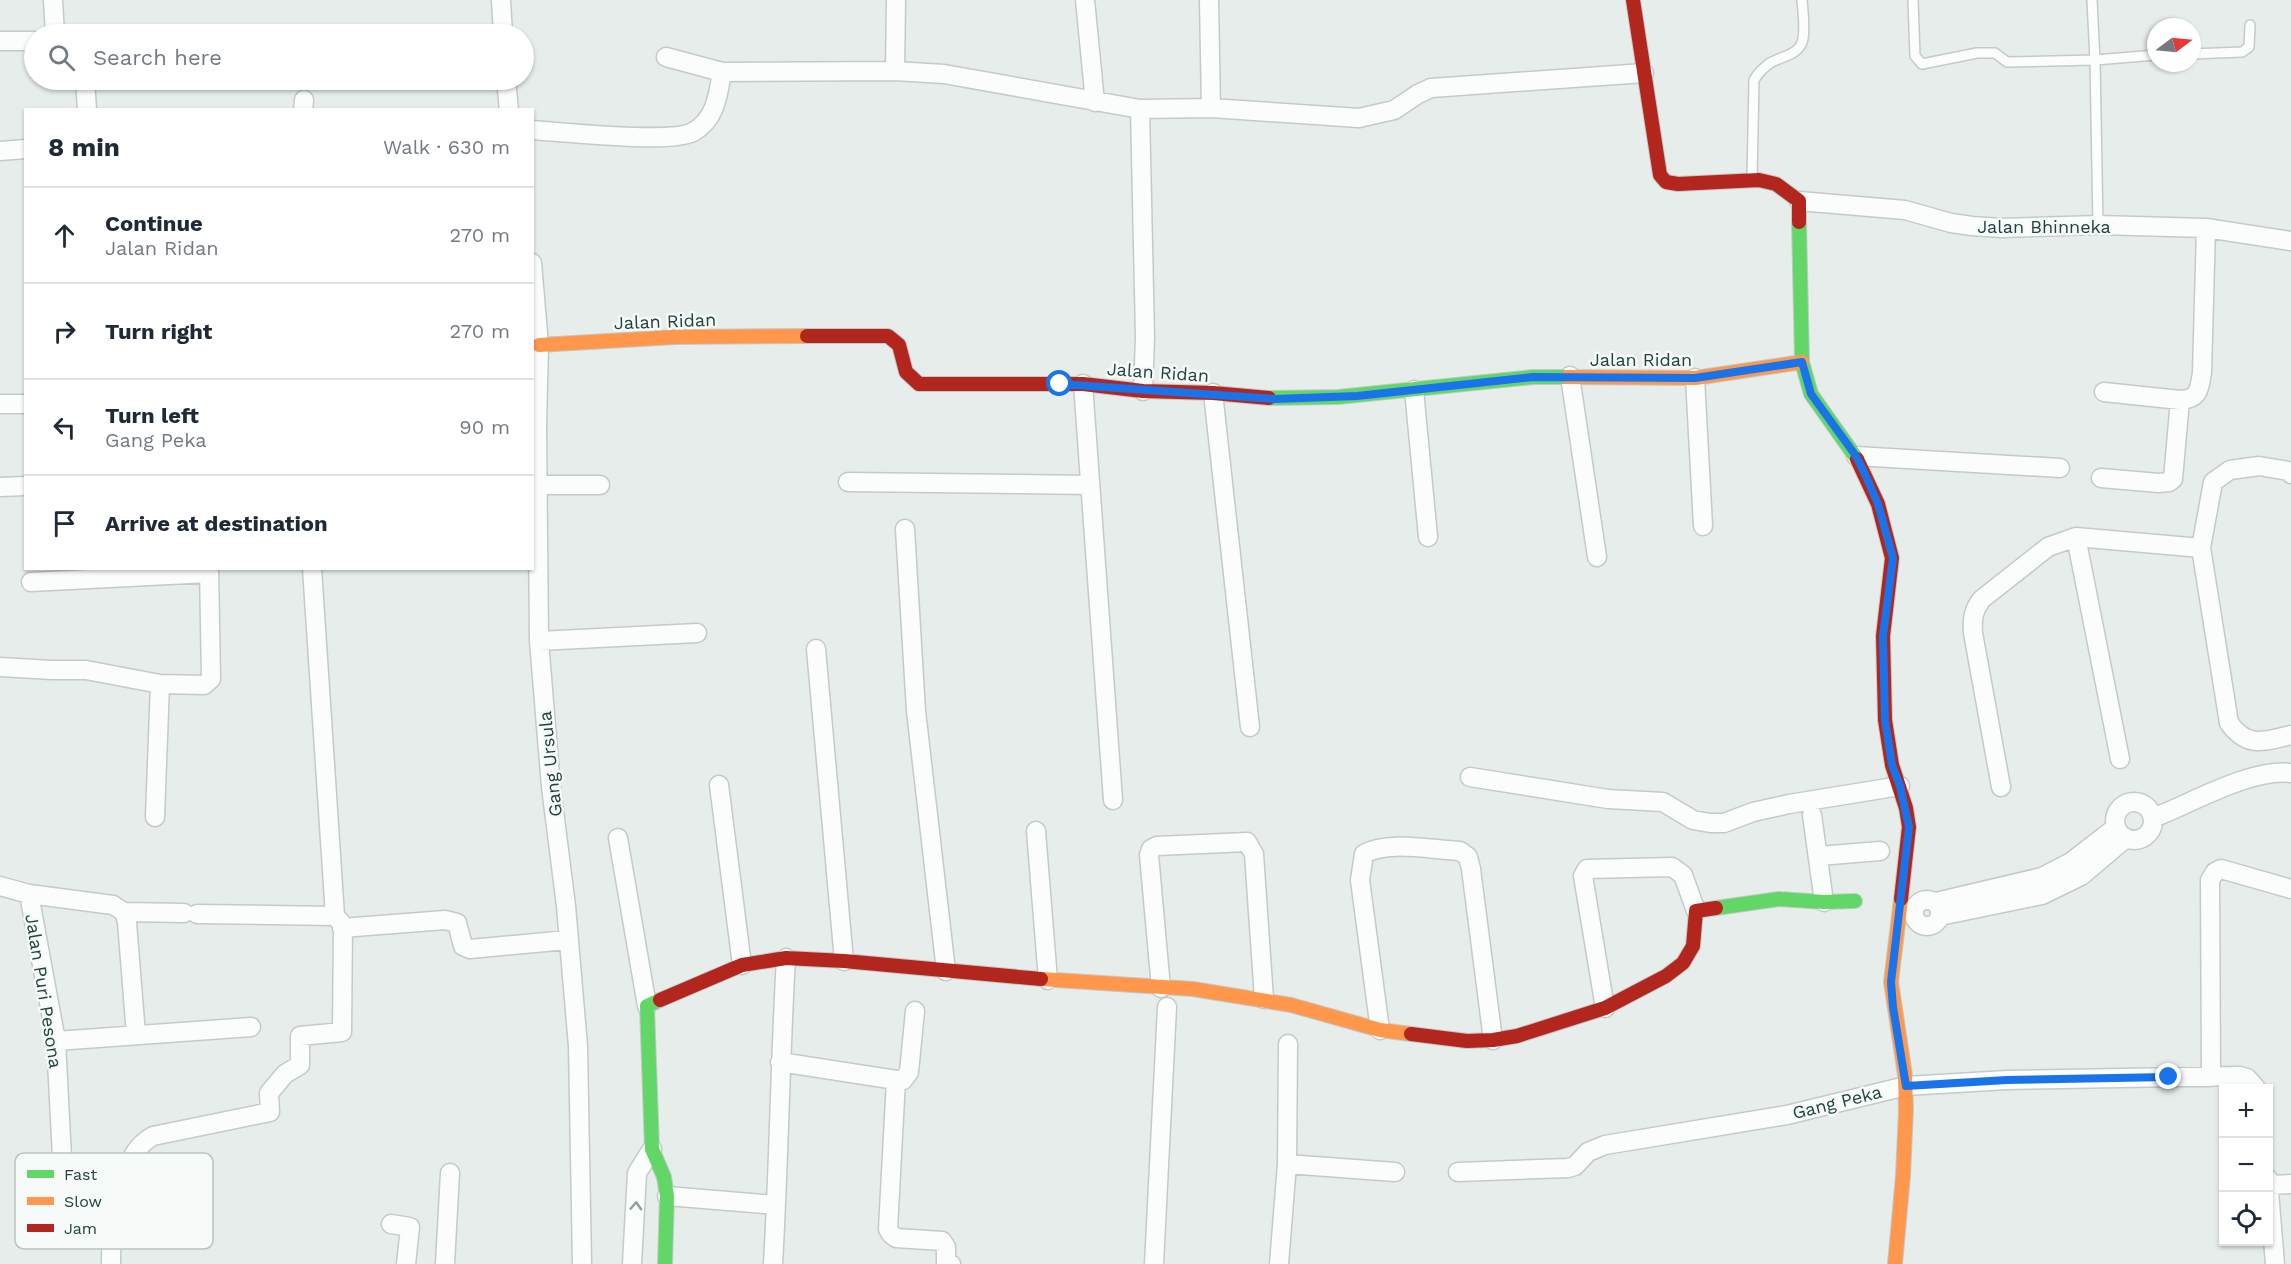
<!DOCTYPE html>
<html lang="en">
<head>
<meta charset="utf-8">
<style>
	body { margin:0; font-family:"Work Sans",sans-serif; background:#f6f6f7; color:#1f2937 }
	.controls { position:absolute; right:18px; bottom:18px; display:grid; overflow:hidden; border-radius:0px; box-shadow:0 2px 4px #0004 }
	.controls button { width:54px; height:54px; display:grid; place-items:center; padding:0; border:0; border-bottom:2px solid #e0e1e3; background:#fff; color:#1f2937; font:30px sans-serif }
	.compass { position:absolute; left:2147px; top:18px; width:54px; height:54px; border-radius:50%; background:#fff; box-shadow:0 2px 4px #0004; rotate:74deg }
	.stop { position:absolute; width:18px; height:18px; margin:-14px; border:4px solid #1a73e8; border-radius:50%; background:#fff }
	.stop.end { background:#1a73e8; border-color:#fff; box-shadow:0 2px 6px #0008 }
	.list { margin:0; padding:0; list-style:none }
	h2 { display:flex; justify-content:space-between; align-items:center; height:78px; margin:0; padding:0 24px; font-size:26px }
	h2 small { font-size:20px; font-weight:400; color:#747a83 }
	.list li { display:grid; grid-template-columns:39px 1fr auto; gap:18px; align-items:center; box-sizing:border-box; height:96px; padding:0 24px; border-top:2px solid #e0e1e3 }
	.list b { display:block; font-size:22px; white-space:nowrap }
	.list p { margin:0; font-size:20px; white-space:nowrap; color:#747a83 }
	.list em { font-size:20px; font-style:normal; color:#747a83 }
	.icon { flex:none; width:33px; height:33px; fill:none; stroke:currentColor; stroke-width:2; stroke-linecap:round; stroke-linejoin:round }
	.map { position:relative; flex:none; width:2291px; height:1264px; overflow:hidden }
	.search { position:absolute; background:#fff; box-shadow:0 2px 4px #0004; left:24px; top:24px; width:510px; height:66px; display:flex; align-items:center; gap:15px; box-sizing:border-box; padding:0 21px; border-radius:33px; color:#747a83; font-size:22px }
	.panel { position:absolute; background:#fff; box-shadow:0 2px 4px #0004; left:24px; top:108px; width:510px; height:462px; border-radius:0px }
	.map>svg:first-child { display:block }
</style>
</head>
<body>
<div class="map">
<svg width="2291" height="1264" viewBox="0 0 2291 1264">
	<rect width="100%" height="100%" fill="#e7edeb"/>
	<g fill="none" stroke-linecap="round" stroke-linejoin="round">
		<defs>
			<path id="lane" d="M1913 0 1915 56 1922 64 1977 53H1995L2007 62 2095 60 2156 55
				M2092 0 2095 60 2098 225
				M2192 54 2242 52 2249 47 2250 25
				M1752 178 1754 80C1758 73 1763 68 1770 63 1782 56 1800 55 1803 39 1805 26 1803 12 1802 0"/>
			<path id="street" d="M53 0 55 34
				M501 0 503 34
				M1085 0 1095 102
				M1209 0 1211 108
				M0 41H34
				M666 57 722 72
				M895 71 896 0
				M85 80 87 110
				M506 80 509 110
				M1140 109 1145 337 1143 391
				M303 110 304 100
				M532 130C564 132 671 144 693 132 716 119 718 95 722 72L895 71 944 74 1140 109 1211 108 1359 118 1394 110 1418 94 1431 88 1644 73
				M0 151 26 149
				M1799 201 1905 210 1951 223 1972 226 2001 228 2098 225 2206 228 2291 241
				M532 263 539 345 537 425 539 641 551 787 566 906 578 1046 582 1264
				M1570 376 1597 557
				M1695 378 1703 526
				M1083 384 1113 800
				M1414 390 1428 537
				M2104 392 2180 400C2199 399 2199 390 2202 373L2206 228
				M1213 393 1250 727
				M0 404H26
				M1856 456 2060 468
				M2291 474 2288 471 2259 466 2230 470 2213 482 2201 548 2229 723C2248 749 2264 741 2291 735
				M2101 478 2159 483 2169 482 2173 479 2180 400
				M848 482 1090 485
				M538 485H600
				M0 487 26 486
				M905 529 916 711 946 971
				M2076 537 2120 759
				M312 568 335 916
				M31 582 209 573
				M539 641 697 633
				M816 649 844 961
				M0 667 52 670H86L160 684 204 685 211 679 209 568
				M1470 777 1608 799 1663 802 1693 820 1710 823H1724L1753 812 1789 804 1900 786
				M719 785 742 965
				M2001 787 1973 633C1972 619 1973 610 1982 599L2048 547 2076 537 2201 548
				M2115 821a19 19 0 1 1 38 0a19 19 0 1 1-38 0Z
				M1812 815 1824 902
				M155 817 160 684
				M2153 818C2192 803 2251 768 2291 773
				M1036 831 1048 980
				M618 838 647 1006
				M1819 856 1880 851
				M0 886 29 894 113 905 124 912 127 922 136 1035
				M29 894 56 1041 63 1177 68 1188 76 1195 112 1196 111 1264
				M1914 913a13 13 0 1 1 26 0a13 13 0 1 1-26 0Z
				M1936 902 2042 877 2071 862 2116 827
				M124 912 184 913
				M1940 916 2042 895 2081 876 2126 838
				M342 928 445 920 457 923 463 946 470 949 567 940
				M1161 988 1149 855 1151 849 1157 846 1247 842 1254 854 1264 999
				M1605 1008 1583 876 1587 869 1672 867 1683 875 1696 911
				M1380 1030 1360 880 1364 854C1387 840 1432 850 1460 851L1468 857 1471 869 1493 1040
				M56 1041 251 1027
				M780 1062 896 1080 888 1229 891 1234 896 1238 942 1241 946 1247V1262L951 1264
				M2211 1077 2210 880 2215 872 2221 869 2291 889
				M896 1080H903L909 1072 915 1011
				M1287 1164 1395 1172
				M1458 1172 1568 1168 1575 1166 1588 1152 1605 1145 1787 1115 1906 1086 2007 1080 2240 1076 2247 1078 2256 1088
				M2268 1179 2275 1264
				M2269 1185 2291 1184
				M112 1196C132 1175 124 1153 153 1136L270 1112 269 1093 285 1074 300 1065V1036L342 1032 343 925 335 916 197 914
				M667 1196 776 1205
				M391 1224 410 1227 406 1264
				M445 1264 450 1173
				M632 1264 637 1173 652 1149
				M773 1264C779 1162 780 1060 786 958
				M1154 1264 1167 1007
				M1279 1264 1287 1164 1288 1044"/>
			<path id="fast" d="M1799 222 1802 362 1811 394 1857 459
				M1269 398 1338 397 1533 377H1567
				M1716 908 1779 899 1824 902 1855 901
				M660 1000 647 1006 652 1149 664 1177 667 1196 665 1264"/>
			<path id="slow" d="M539 345 676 337 807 336
				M1567 377 1695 378 1802 362
				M1041 979 1193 989 1291 1005 1380 1030 1411 1034
				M1895 1264 1903 1176 1906 1110 1905 1075 1891 982 1901 899"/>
			<path id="jam" d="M1633 0 1660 175 1666 182 1678 184 1759 180 1776 184 1799 201V222
				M807 336H888L899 345 906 372 919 384H1083L1143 391 1213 393 1269 398
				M1857 459 1878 504 1892 558 1883 636 1885 720 1892 765 1906 808 1909 827 1901 899
				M660 1000 742 965 786 958 844 961 1041 979
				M1411 1034 1467 1041 1493 1040 1517 1036 1605 1008 1666 976 1683 963 1693 946 1696 911 1716 908"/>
		</defs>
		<use href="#lane" stroke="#c4cac8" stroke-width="12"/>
		<use href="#street" stroke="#c4cac8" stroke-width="21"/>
		<use href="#fast" stroke="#c2cac9" stroke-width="16"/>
		<use href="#slow" stroke="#c2cac9" stroke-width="16"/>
		<use href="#jam" stroke="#c2cac9" stroke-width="16"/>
		<use href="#lane" stroke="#fbfcfc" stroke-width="9"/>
		<use href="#street" stroke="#fbfcfc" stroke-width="18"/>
		<use href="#fast" stroke="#63d668" stroke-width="14"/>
		<use href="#slow" stroke="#ff974d" stroke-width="14"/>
		<use href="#jam" stroke="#b3261e" stroke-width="14"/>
	</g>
	<defs><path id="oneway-chevron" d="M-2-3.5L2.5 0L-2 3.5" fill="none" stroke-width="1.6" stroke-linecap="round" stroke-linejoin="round" transform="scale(1.5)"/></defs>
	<use stroke="#8e9f9e" href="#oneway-chevron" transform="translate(636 1206) rotate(-87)"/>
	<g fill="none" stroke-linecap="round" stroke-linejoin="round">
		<path stroke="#1a73e8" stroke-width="8" d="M1060 384 1275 399 1357 396 1533 377 1695 378 1802 362 1811 394 1856 456 1864 472 1878 504 1893 558 1883 636 1885 720 1892 765 1900 786 1909 827 1891 982 1893 1007 1906 1086 2007 1080 2169 1077"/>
	</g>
	<g text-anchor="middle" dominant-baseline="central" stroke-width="5" stroke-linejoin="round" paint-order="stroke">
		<g font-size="18" fill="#224240" stroke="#f6fbf9">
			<text x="2044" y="226">Jalan Bhinneka</text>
			<text transform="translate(665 321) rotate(-2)">Jalan Ridan</text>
			<text x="1641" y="359">Jalan Ridan</text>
			<text transform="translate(1158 372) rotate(4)">Jalan Ridan</text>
			<text transform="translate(550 764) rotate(-96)">Gang Ursula</text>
			<text transform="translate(44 991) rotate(81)">Jalan Puri Pesona</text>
			<text transform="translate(1837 1102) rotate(-14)">Gang Peka</text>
		</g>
	</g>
	<rect x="15" y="1153" width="198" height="96" rx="9" fill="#f6fbf9" stroke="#b6c4c2" stroke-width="1.5"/>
	<rect x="27" y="1170" width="27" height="8" fill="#63d668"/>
	<rect x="27" y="1197" width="27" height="8" fill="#ff974d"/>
	<rect x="27" y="1224" width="27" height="8" fill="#b3261e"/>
	<g font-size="16" fill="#224240">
		<text x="64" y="1180">Fast</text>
		<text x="64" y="1207">Slow</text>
		<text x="64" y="1234">Jam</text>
	</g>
</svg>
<div class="controls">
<button>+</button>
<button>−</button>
<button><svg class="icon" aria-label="locate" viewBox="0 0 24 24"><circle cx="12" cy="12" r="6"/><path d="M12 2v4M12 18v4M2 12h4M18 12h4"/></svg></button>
</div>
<svg class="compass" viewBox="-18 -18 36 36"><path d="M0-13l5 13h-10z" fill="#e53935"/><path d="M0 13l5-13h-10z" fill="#747a83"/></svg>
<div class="stop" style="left:1060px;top:384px"></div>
<div class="stop end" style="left:2169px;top:1077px"></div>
<div class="search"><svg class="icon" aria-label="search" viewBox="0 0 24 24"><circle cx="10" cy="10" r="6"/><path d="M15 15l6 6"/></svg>Search here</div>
<section class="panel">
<h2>8 min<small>Walk · 630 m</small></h2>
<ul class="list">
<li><svg class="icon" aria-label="ahead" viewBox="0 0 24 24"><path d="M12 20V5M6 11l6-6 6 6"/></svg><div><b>Continue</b><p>Jalan Ridan</p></div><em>270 m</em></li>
<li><svg class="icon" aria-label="right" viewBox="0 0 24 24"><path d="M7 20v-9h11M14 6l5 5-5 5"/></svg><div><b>Turn right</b></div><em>270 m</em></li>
<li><svg class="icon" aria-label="left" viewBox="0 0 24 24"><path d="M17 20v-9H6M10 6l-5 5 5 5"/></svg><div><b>Turn left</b><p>Gang Peka</p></div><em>90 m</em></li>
<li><svg class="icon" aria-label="arrive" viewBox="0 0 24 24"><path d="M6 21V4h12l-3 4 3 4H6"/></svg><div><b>Arrive at destination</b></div></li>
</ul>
</section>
</div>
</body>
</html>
